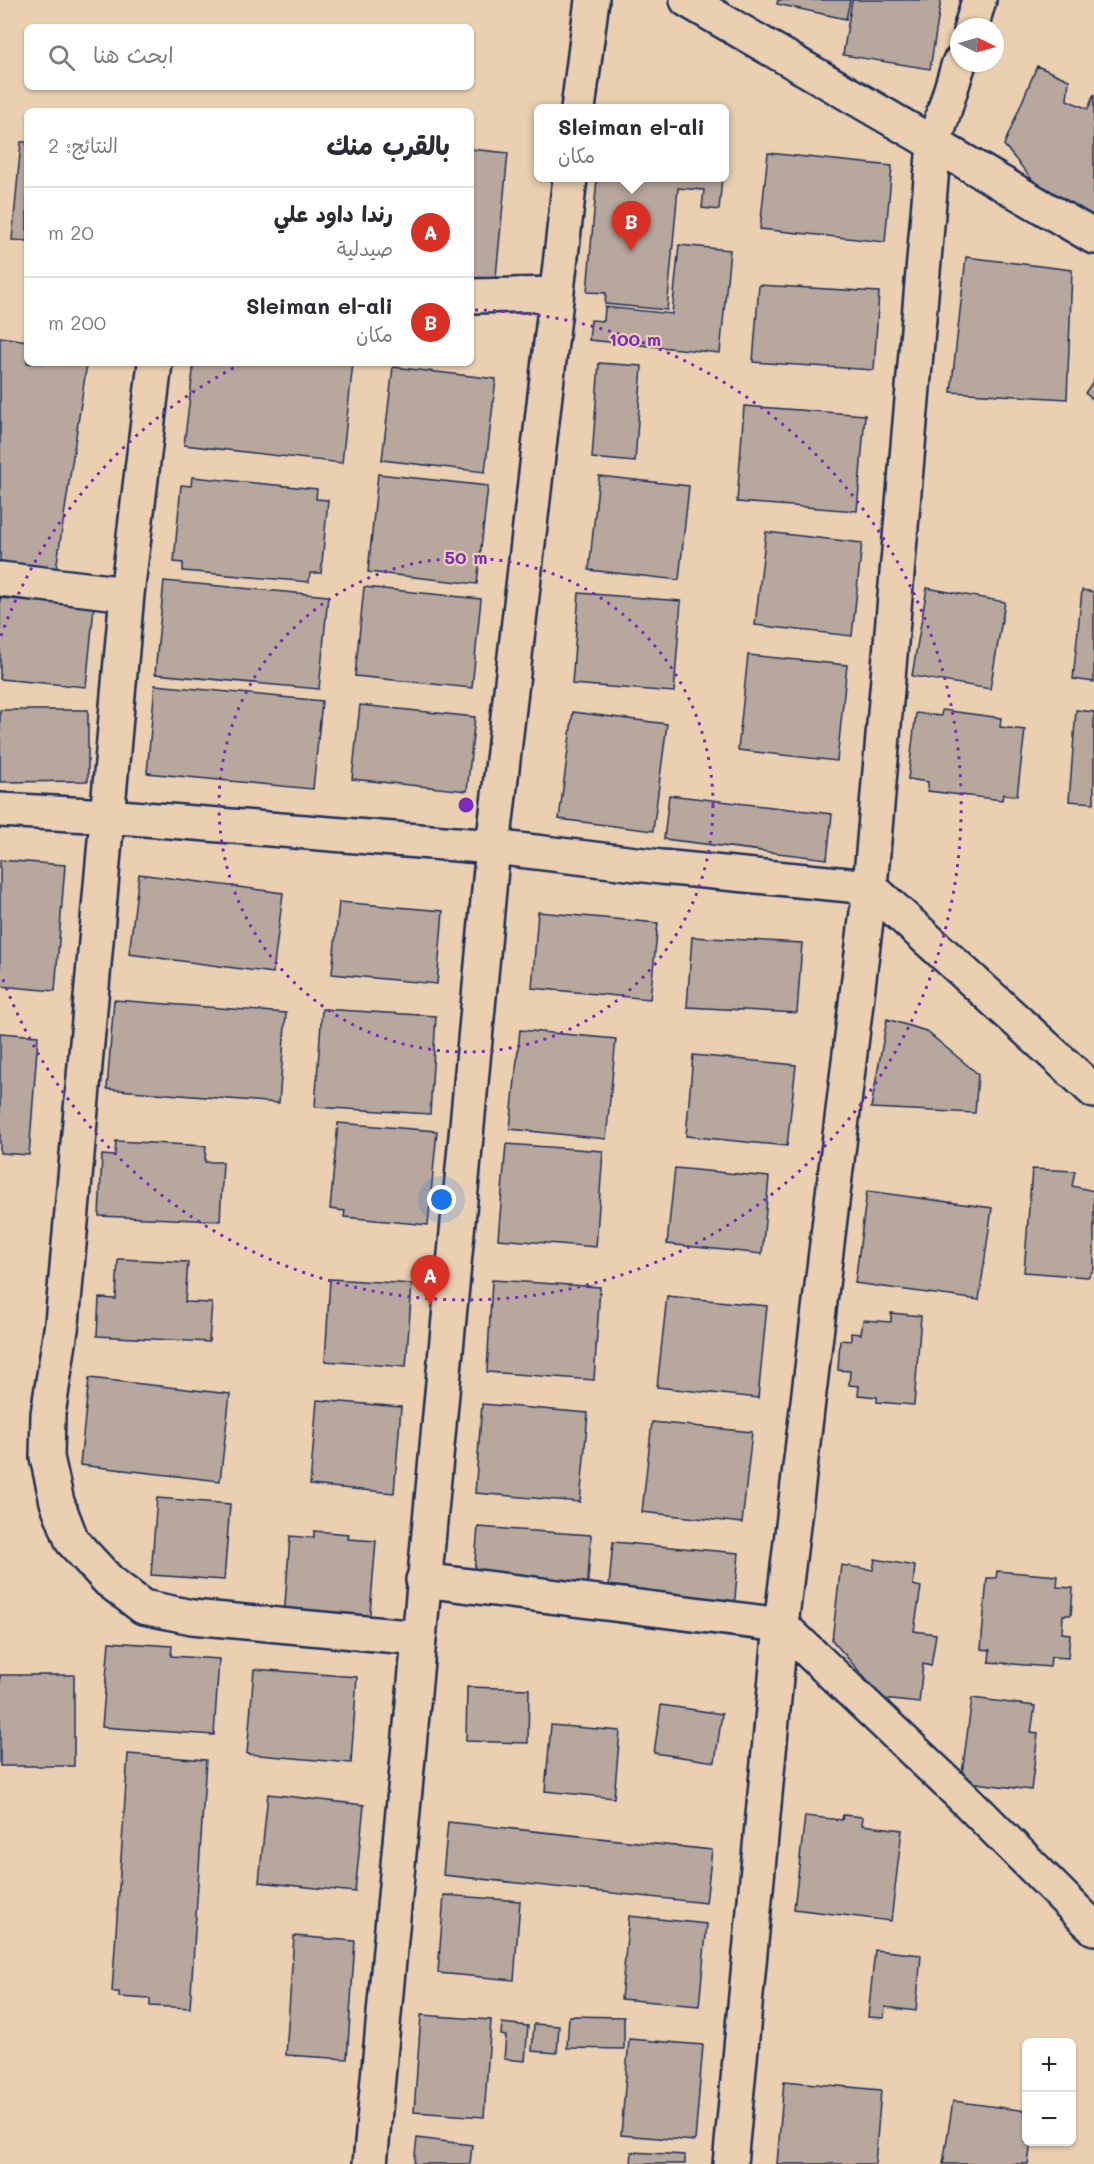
<!DOCTYPE html>
<html lang="ar">
<head>
<meta charset="utf-8">
<style>
	body { margin:0; font-family:Mali,"Playpen Sans Arabic",sans-serif; background:#f2f2f3; color:#2b2b33; direction:rtl }
	.controls { position:absolute; right:18px; bottom:18px; display:grid; overflow:hidden; border-radius:9px; box-shadow:0 2px 4px #0004 }
	.controls button { width:54px; height:54px; display:grid; place-items:center; padding:0; border:0; border-bottom:2px solid #e1e1e2; background:#fff; color:#2b2b33; font:30px sans-serif }
	.compass { position:absolute; left:950px; top:18px; width:54px; height:54px; border-radius:50%; background:#fff; box-shadow:0 2px 4px #0004; rotate:95deg }
	.you { position:absolute; left:442px; top:1200px; width:21px; height:21px; margin:-15px; border:4px solid #fff; border-radius:50%; background:#1a73e8; box-shadow:0 0 0 9px #1a73e833 }
	.badge { display:grid; place-items:center; width:39px; height:39px; border-radius:50%; background:#d93025; color:#fff; font-size:20px; font-weight:700 }
	.pin { position:absolute; translate:-50% -50px; filter:drop-shadow(0 2px 3px #0008) }
	.pin::after { content:''; position:absolute; top:32px; width:21px; height:18px; background:inherit; clip-path:polygon(0 0,100% 0,50% 100%) }
	.popup { position:absolute; left:534px; top:104px; width:195px; height:78px; box-sizing:border-box; display:grid; place-content:center; border-radius:9px; background:#fff; filter:drop-shadow(0 2px 4px #0005); font-size:20px; white-space:nowrap; color:#7c7c81 }
	.popup b { font-size:22px; color:#2b2b33 }
	.popup::after { content:''; position:absolute; left:50%; top:100%; margin-left:-12px; border:12px solid transparent; border-top-color:#fff }
	.list { margin:0; padding:0; list-style:none }
	h2 { display:flex; justify-content:space-between; align-items:center; height:78px; margin:0; padding:0 24px; font-size:26px }
	h2 small { font-size:20px; font-weight:400; color:#7c7c81 }
	.list li { display:grid; grid-template-columns:39px 1fr auto; gap:18px; align-items:center; box-sizing:border-box; height:90px; padding:0 24px; border-top:2px solid #e1e1e2 }
	.list b { display:block; font-size:22px; white-space:nowrap }
	.list p { margin:0; font-size:20px; white-space:nowrap; color:#7c7c81 }
	.list em { font-size:20px; font-style:normal; color:#7c7c81 }
	.icon { flex:none; width:33px; height:33px; fill:none; stroke:currentColor; stroke-width:2; stroke-linecap:round; stroke-linejoin:round }
	.map { position:relative; flex:none; width:1094px; height:2164px; overflow:hidden; direction:ltr }
	.search { position:absolute; background:#fff; box-shadow:0 2px 4px #0004; left:24px; top:24px; width:450px; height:66px; display:flex; align-items:center; gap:15px; box-sizing:border-box; padding:0 21px; border-radius:9px; color:#7c7c81; font-size:22px }
	.panel { position:absolute; background:#fff; box-shadow:0 2px 4px #0004; left:24px; top:108px; width:450px; height:258px; border-radius:9px; direction:rtl }
	.map>svg:first-child { display:block }
</style>
</head>
<body>
<div class="map">
<svg width="1094" height="2164" viewBox="0 0 1094 2164">
	<rect width="100%" height="100%" fill="#eacfb1"/>
	<filter id="ink" filterUnits="userSpaceOnUse"><feTurbulence type="fractalNoise" baseFrequency=".0167" numOctaves="2"/><feDisplacementMap in="SourceGraphic" scale="12" xChannelSelector="R" yChannelSelector="G"/><feConvolveMatrix kernelMatrix="1 2 1 2 8 2 1 2 1" color-interpolation-filters="sRGB"/></filter>
	<g filter="url(#ink)">
		<path fill="#b7a79c" stroke="#1b2f5e" stroke-width="1.5" d="M778 0H850L846 19 777 4Z
			M852 0H941L930 69 843 55Z
			M1037 66 1069 80 1067 100 1088 109 1094 94V218L1048 199 1004 145Z
			M21 142H27V241L12 240Z
			M471 149 508 153 495 287 471 284Z
			M768 153 892 166 885 242 760 229Z
			M597 178H722L719 210 702 208 704 190 678 188 667 310 605 304 606 293 587 292Z
			M679 245 730 250 720 353 589 340 591 320 604 321 605 307 672 314Z
			M966 257 1072 270 1067 399 951 392Z
			M759 285 879 292 874 370 753 362Z
			M0 337 27 341V363H87L55 576 0 568Z
			M194 363H353L342 463 184 445Z
			M599 363 642 366 635 462 592 458Z
			M393 367 496 379 485 472 382 460Z
			M1094 380V400L1085 393Z
			M744 406 865 415 857 511 737 502Z
			M378 474 488 486 477 584 368 572Z
			M599 476 689 486 679 580 589 570Z
			M192 477 317 489 316 499 328 500 321 573H310L309 582 183 571V563L174 562 181 485 191 486Z
			M766 532 862 543 852 636 755 625Z
			M164 581 328 596 319 689 155 674Z
			M364 587 481 599 472 688 355 676Z
			M927 588 1005 602 990 689 912 676Z
			M1082 590 1094 592V682L1073 679Z
			M579 593 681 601 674 692 572 684Z
			M0 598 94 607 86 687 0 679Z
			M748 655 847 665 837 761 738 750Z
			M155 685 322 701 313 789 147 773Z
			M360 705 475 717 467 791 352 779Z
			M0 710H88V781L0 782Z
			M942 710 1001 718 1000 727 1025 730 1017 796 1003 794 1002 800 928 791V782L908 779 916 713 941 716Z
			M1076 710 1094 712V803L1069 801Z
			M573 712 667 724 653 831 559 819Z
			M669 795 832 814 827 859 664 839Z
			M0 860 65 865 55 991 0 986Z
			M139 874 283 893 273 973 129 954Z
			M339 902 443 911 437 984 332 974Z
			M538 912 658 923 650 999 532 988Z
			M692 937 802 943 797 1013 687 1007Z
			M114 1000 286 1013 279 1103 107 1089Z
			M322 1009 436 1016 430 1114 315 1107Z
			M887 1019 926 1031 978 1074 975 1113 871 1108Z
			M520 1030 616 1039 606 1139 510 1129Z
			M0 1033 38 1036 29 1155 0 1153Z
			M693 1055 796 1065 787 1146 686 1136Z
			M338 1123 437 1131 428 1225 344 1217 345 1211 330 1209Z
			M116 1141 206 1146 205 1162H223L220 1221 99 1216 102 1155 115 1156Z
			M506 1144 603 1151 596 1247 498 1239Z
			M675 1168 769 1177 762 1254 667 1244Z
			M1032 1169 1075 1171 1072 1186 1094 1191V1269L1088 1277 1024 1272Z
			M867 1191 992 1208 979 1300 855 1283Z
			M118 1259 188 1262 185 1302 212 1303 209 1342 97 1336 99 1298 116 1299Z
			M330 1279 412 1284 406 1367 325 1361Z
			M492 1280 600 1287 594 1380 487 1372Z
			M667 1296 767 1306 758 1398 657 1387Z
			M891 1313 921 1316 914 1405 877 1402V1397L858 1395 859 1386 849 1385 850 1371 838 1370 840 1340 851 1341V1333L861 1334 863 1320 891 1322Z
			M89 1378 230 1394 220 1481 80 1465Z
			M317 1400 401 1407 394 1493 310 1485Z
			M482 1404 588 1413 580 1502 475 1493Z
			M652 1422 752 1432 742 1523 642 1512Z
			M157 1498 230 1504 224 1580 151 1575Z
			M478 1527 591 1535 587 1594 473 1585Z
			M314 1531 349 1534 348 1539 376 1541 369 1625 284 1618 290 1536 314 1538Z
			M613 1542 739 1553 734 1609 608 1598Z
			M875 1559 915 1566 913 1585 921 1587 914 1631 936 1634 931 1666 923 1664 919 1703 883 1699 832 1640 841 1565 873 1570Z
			M997 1571 1058 1576 1057 1587 1073 1588 1071 1615H1063L1062 1633 1070 1634 1068 1658 1051 1657 1050 1667 989 1662 990 1650 981 1649 987 1578H996Z
			M109 1642 172 1646 171 1656 219 1659 214 1735 102 1727Z
			M254 1669 357 1677 351 1763 247 1754Z
			M0 1675H74V1766H0Z
			M467 1687 529 1689 528 1743 466 1741Z
			M972 1698 1035 1706 1031 1733 1038 1734 1031 1790 961 1781Z
			M661 1705 722 1714 715 1762 654 1753Z
			M551 1725 620 1731 614 1798 545 1791Z
			M128 1754 206 1760 190 2008 150 2006V1999L119 1997V1992H112Z
			M268 1794 364 1805 355 1892 259 1882Z
			M843 1815 863 1817 862 1825 902 1830 891 1921 794 1909 805 1816 842 1820Z
			M448 1822 712 1850 706 1903 443 1875Z
			M444 1895 520 1901 514 1980 438 1973Z
			M629 1916 707 1924 699 2006 621 1999Z
			M294 1936 355 1941 347 2059 286 2055Z
			M875 1950 921 1955 916 2011 885 2007 884 2018 868 2017Z
			M421 2015 491 2020 484 2117 414 2112Z
			M569 2016 624 2017V2049L567 2048Z
			M502 2023 528 2026 525 2061 504 2059 506 2036 501 2035Z
			M534 2024 559 2026 557 2053 532 2051Z
			M629 2039 703 2045 695 2141 621 2135Z
			M784 2081 881 2090 875 2164H777Z
			M953 2101 1026 2111V2142H1031L1028 2164H943Z
			M417 2138 472 2145 470 2164H414Z
			M632 2152 685 2155V2164H631Z"/>
		<g fill="none" stroke-linecap="round" stroke-linejoin="round">
			<defs>
				<path id="minor" d="M687 0 1094 237
					M971 27 979 0
					M578 109 592 0
					M471 296 555 294
					M155 363 127 594 62 1323 48 1414 47 1457 57 1502 72 1541 109 1581 143 1607 192 1617 419 1638
					M0 579 127 594
					M0 810 107 816 493 847 661 867 870 887 1094 1091
					M423 1580 781 1625 969 1803 1094 1928
					M370 2164 493 847 570 178
					M730 2164 781 1625 870 887 934 144 959 63"/>
			</defs>
			<use href="#minor" stroke="#1b2f5e" stroke-width="38"/>
			<use href="#minor" stroke="#eacfb1" stroke-width="33"/>
		</g>
	</g>
	<g fill="none" stroke="#7b2cbf" stroke-width="3" stroke-dasharray="3 6">
		<circle cx="466" cy="805" r="247"/>
		<path d="M1 636A495 495 0 0 1 241 364M475 310A495 495 0 1 1 1 974"/>
	</g>
	<circle cx="466" cy="805" r="9" fill="#7b2cbf" stroke="#eacfb1" stroke-width="3"/>
	<g font-size="18" text-anchor="middle" font-weight="bold" fill="#7b2cbf" stroke="#eacfb1" stroke-width="4.5" stroke-linejoin="round" paint-order="stroke">
		<text x="635" y="346">100 m</text>
		<text x="466" y="564">50 m</text>
	</g>
</svg>
<div class="controls">
<button>+</button>
<button>−</button>
</div>
<svg class="compass" viewBox="-18 -18 36 36"><path d="M0-13l5 13h-10z" fill="#e53935"/><path d="M0 13l5-13h-10z" fill="#7c7c81"/></svg>
<div class="you"></div>
<div class="pin badge" style="left:430px;top:1305px">A</div>
<div class="pin badge" style="left:631px;top:251px">B</div>
<div class="popup"><b>Sleiman el-ali</b>مكان</div>
<div class="search"><svg class="icon" aria-label="search" viewBox="0 0 24 24"><circle cx="10" cy="10" r="6"/><path d="M15 15l6 6"/></svg>ابحث هنا</div>
<section class="panel">
<h2>بالقرب منك<small>النتائج: 2</small></h2>
<ul class="list">
<li><span class="badge">A</span><div><b>رندا داود علي</b><p>صيدلية</p></div><em>20 m</em></li>
<li><span class="badge">B</span><div><b>Sleiman el-ali</b><p>مكان</p></div><em>200 m</em></li>
</ul>
</section>
</div>
</body>
</html>
